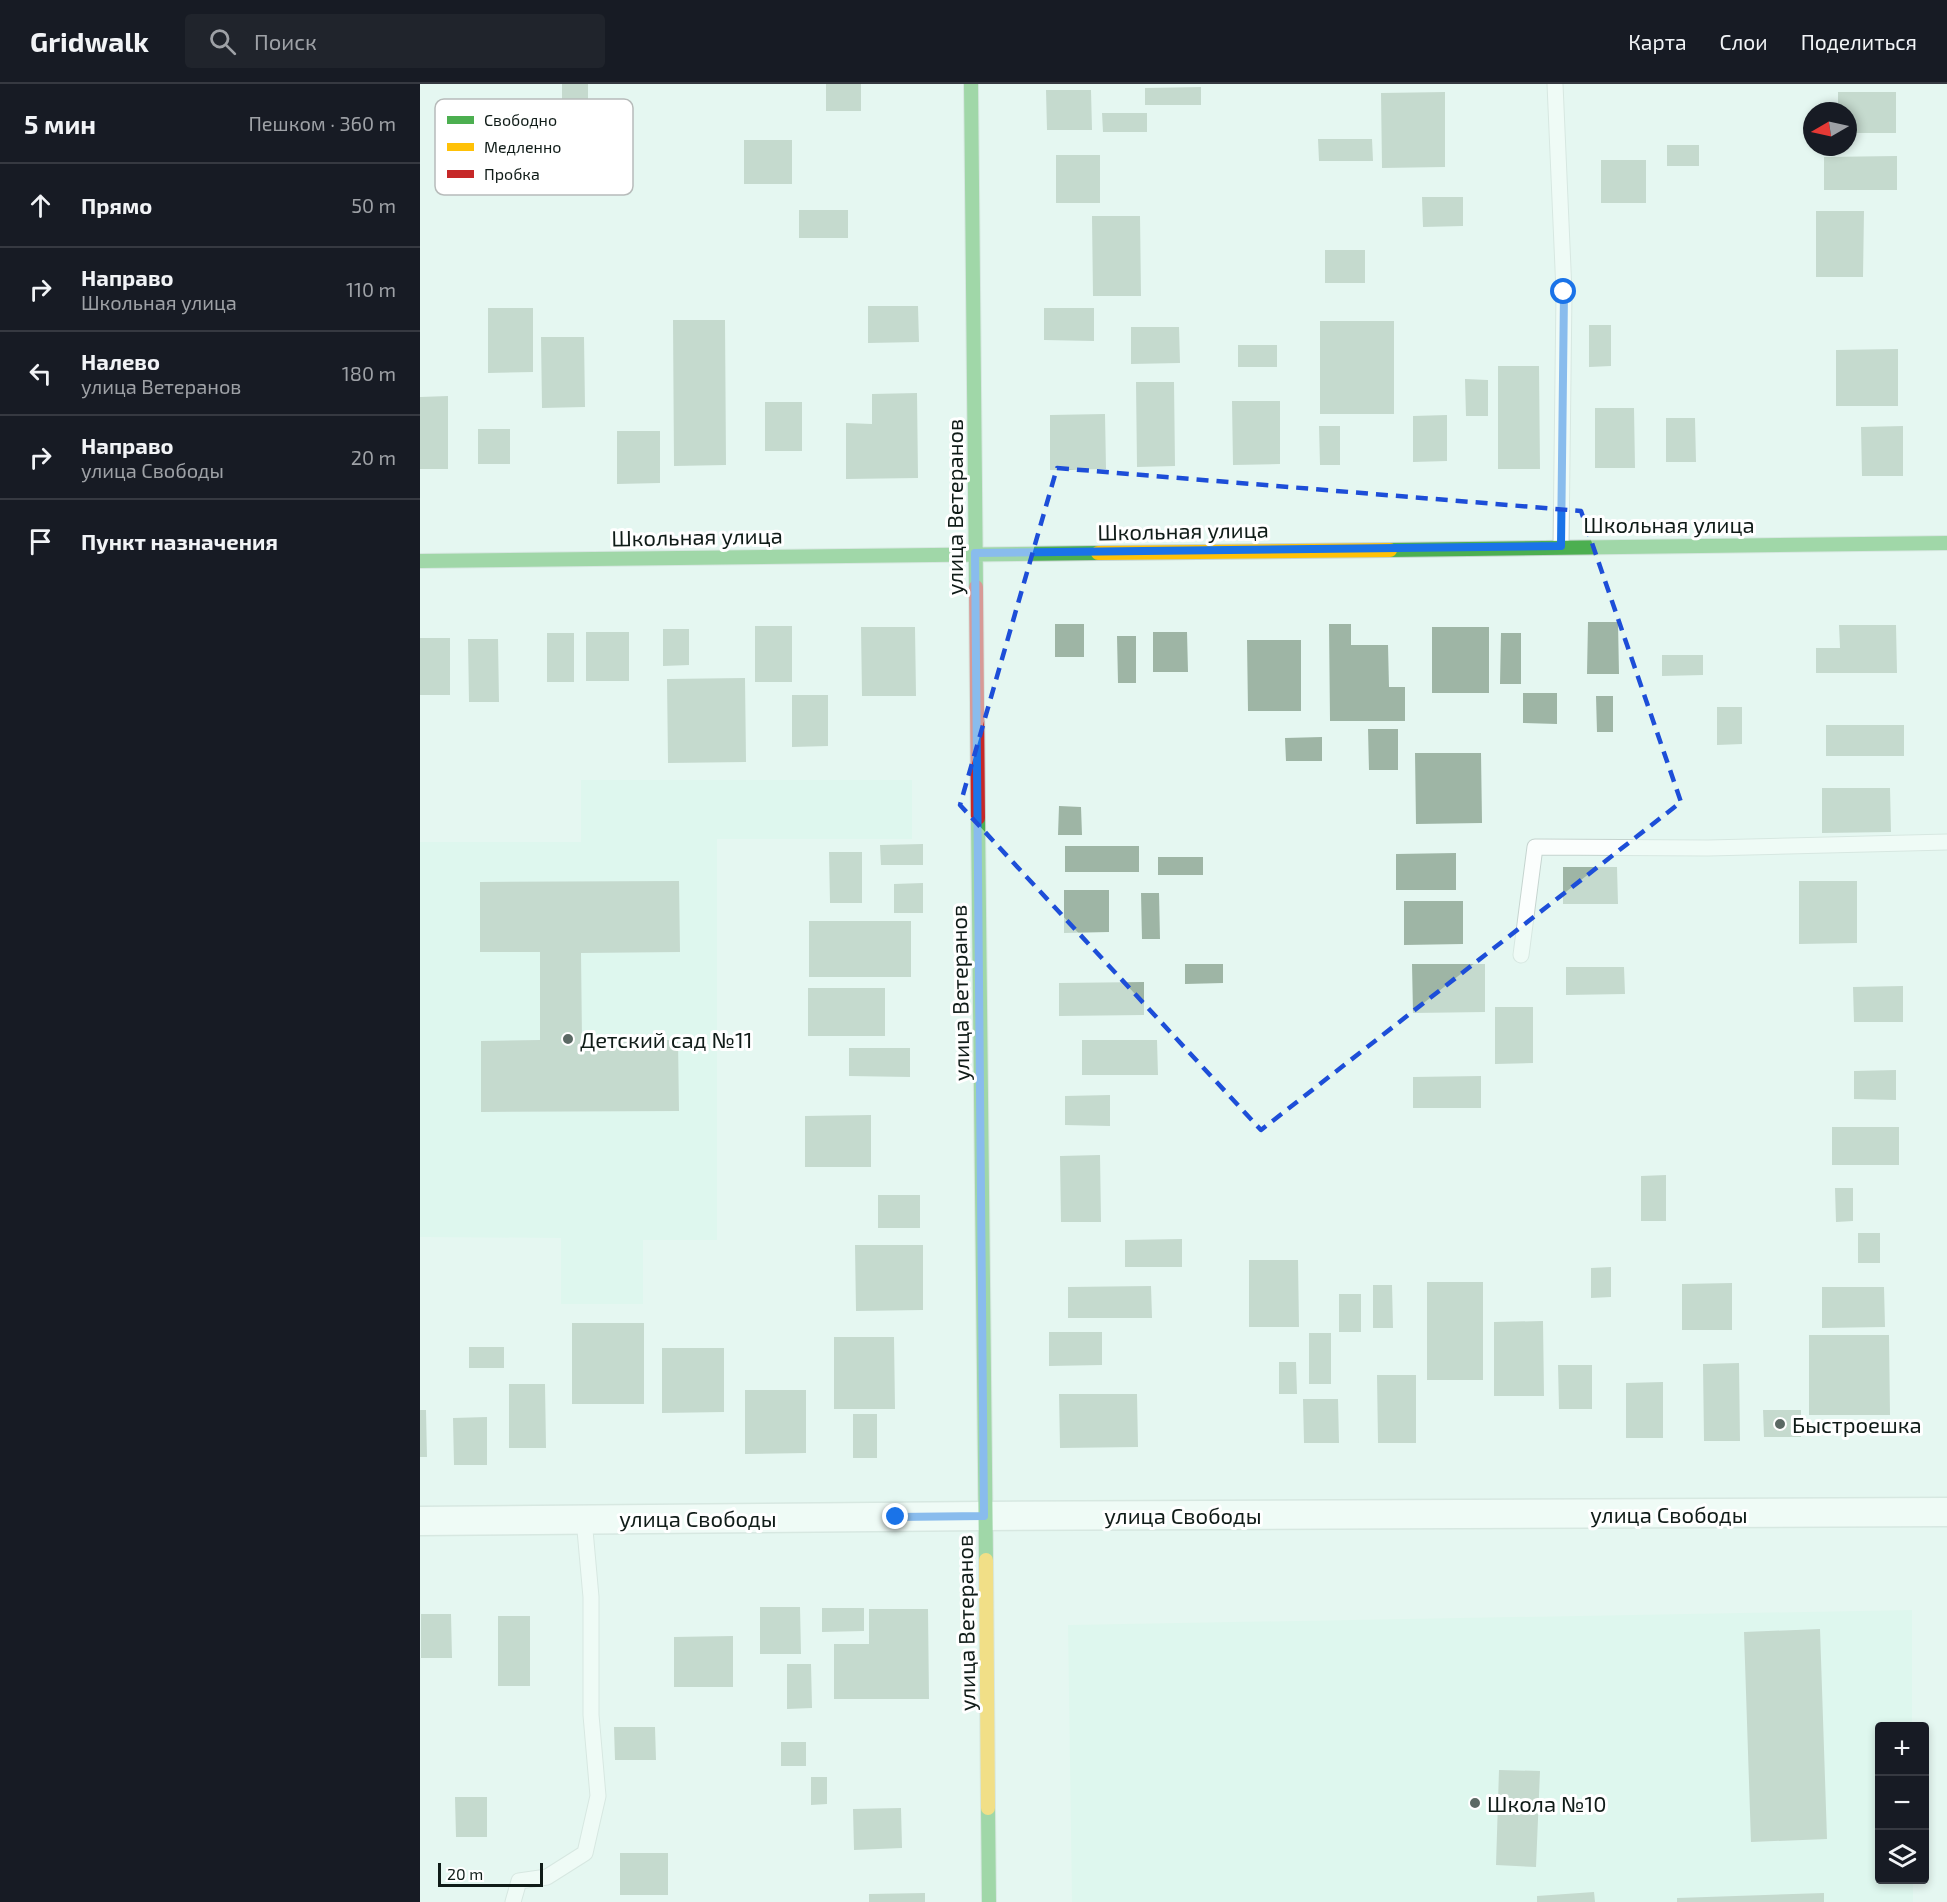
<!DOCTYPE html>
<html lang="ru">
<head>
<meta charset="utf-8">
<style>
	body { margin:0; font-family:"Exo 2",sans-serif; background:#20242c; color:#f1f3f6 }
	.controls { position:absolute; right:18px; bottom:18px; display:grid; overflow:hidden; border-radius:6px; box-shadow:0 3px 9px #0003 }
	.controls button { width:54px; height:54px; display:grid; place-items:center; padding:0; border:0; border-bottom:2px solid #363941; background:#171b24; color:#f1f3f6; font:30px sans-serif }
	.compass { position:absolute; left:1383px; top:18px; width:54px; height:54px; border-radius:50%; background:#171b24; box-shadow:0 3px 9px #0003; rotate:261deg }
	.scale { position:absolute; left:18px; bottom:15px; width:105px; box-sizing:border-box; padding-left:6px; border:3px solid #101c18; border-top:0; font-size:16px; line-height:21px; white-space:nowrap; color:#101c18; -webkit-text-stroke:4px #fff; paint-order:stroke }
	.stop { position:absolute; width:18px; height:18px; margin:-14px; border:4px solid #1a73e8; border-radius:50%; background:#fff }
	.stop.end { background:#1a73e8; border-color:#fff; box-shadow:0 2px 6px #0008 }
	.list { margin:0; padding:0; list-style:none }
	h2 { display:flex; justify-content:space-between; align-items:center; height:78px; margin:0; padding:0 24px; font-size:26px }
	h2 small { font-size:20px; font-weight:400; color:#9ea1a6 }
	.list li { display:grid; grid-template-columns:39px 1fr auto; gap:18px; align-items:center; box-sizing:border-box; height:84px; padding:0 24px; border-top:2px solid #363941 }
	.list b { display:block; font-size:22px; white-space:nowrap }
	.list p { margin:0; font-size:20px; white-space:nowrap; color:#9ea1a6 }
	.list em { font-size:20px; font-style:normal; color:#9ea1a6 }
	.icon { flex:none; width:33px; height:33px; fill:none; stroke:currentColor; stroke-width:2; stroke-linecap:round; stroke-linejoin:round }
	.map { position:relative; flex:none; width:1527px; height:1818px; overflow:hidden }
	header { display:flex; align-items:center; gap:36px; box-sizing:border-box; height:84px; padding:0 30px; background:#171b24; border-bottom:2px solid #363941 }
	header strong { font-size:28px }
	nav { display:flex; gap:33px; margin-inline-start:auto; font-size:21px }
	.search { width:420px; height:54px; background:#20242c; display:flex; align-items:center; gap:15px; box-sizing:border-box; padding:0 21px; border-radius:6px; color:#9ea1a6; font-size:22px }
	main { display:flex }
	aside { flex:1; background:#171b24 }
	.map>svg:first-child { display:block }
</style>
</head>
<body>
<header>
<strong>Gridwalk</strong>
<div class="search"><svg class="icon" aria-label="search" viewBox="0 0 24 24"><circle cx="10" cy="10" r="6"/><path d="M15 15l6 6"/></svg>Поиск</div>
<nav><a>Карта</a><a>Слои</a><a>Поделиться</a></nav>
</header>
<main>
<aside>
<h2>5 мин<small>Пешком · 360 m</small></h2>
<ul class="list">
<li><svg class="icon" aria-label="ahead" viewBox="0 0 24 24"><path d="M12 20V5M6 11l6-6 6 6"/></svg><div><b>Прямо</b></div><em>50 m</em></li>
<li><svg class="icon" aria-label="right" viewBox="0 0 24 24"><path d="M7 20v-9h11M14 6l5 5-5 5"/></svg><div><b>Направо</b><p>Школьная улица</p></div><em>110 m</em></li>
<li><svg class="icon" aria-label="left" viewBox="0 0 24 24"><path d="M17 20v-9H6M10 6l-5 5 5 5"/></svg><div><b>Налево</b><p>улица Ветеранов</p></div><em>180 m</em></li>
<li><svg class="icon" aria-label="right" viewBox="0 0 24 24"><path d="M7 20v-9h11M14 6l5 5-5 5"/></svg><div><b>Направо</b><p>улица Свободы</p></div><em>20 m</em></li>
<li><svg class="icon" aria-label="arrive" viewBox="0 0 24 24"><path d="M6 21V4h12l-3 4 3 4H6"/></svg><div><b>Пункт назначения</b></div></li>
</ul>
</aside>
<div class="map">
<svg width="1527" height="1818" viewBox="0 0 1527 1818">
	<rect width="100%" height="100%" fill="#e5f7f1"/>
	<path fill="#d6f5eb" d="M161 696H492V755H297V1156H223V1220H141V1154L0 1153V758H161Z
		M1492 1526V1642H1460V1796H1493V1818H652L648 1541Z"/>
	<path fill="#9eb5a5" d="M142 0H168V37H142Z
		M406 0H441V27H406Z
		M781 3V21H725V4Z
		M626 6H671L672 46H627Z
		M1025 8V83L962 84 961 9Z
		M1418 8H1476V49H1428V27H1418Z
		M682 29H727V48H683Z
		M898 55H952L953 77H899Z
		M324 56H372V100H324Z
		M1247 61H1279V82H1247Z
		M636 71H680V119H636Z
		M1477 72V106H1404V73Z
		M1181 76H1226V119H1181Z
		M1002 113H1043V142L1003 143Z
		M379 126H428V154H379Z
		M1396 127H1444L1443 193H1396Z
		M672 132H720L721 212H673Z
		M905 166H945V199H905Z
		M448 222H498L499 258 448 259Z
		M68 224H113V288L68 289Z
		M624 224H674V257L624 256Z
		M253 236H305L306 381 254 382Z
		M900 237H974V330H900Z
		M1169 241H1191V282L1169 283Z
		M711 243H759L760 279 711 280Z
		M121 253H164L165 323 122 324Z
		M818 261H857V283H818Z
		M1478 265V322H1416V266Z
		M1078 282H1119L1120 385H1078Z
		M1045 295 1068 296V332H1046Z
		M716 298H754L755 382 717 383Z
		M497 309 498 394 426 395V339L452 340V310Z
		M28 312V385H0V313Z
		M812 317H860V380L813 381Z
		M345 318H382V367H345Z
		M1175 324H1214L1215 384H1175Z
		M685 330 686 385 630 386V331Z
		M1027 331V377L993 378V332Z
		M1246 334H1275L1276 378H1246Z
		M899 342H920V381H900Z
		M1483 342V392H1442L1441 343Z
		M58 345H90V380H58Z
		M197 347H240V399L197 400Z
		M1168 538H1198L1199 590H1167Z
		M635 540H664V573H635Z
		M909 540H931V561H968L969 603H985V637H910Z
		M1419 541H1476L1477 589H1396V564H1420Z
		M335 542H372V598H335Z
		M441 543H495L496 612H442Z
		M1012 543H1069V609H1012Z
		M243 545H269V581L243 582Z
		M166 548H209V597H166Z
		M733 548H767L768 588H733Z
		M127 549H154V598H127Z
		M1081 549H1101V600H1080Z
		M697 552H716V599H698Z
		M0 554H30V611H0Z
		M48 555H78L79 618H49Z
		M827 556H881V627H828Z
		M1242 571H1283V591L1242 592Z
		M325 594 326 678 248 679 247 595Z
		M1103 609H1137V640L1103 639Z
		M372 611H408V662L372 663Z
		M1176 612H1193V648H1177Z
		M1297 623H1322V660L1297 661Z
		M1406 641H1484V672H1406Z
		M948 645H978V686H949Z
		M902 653V677H866L865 654Z
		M995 669H1061L1062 739 996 740Z
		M1402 704H1470L1471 748 1402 749Z
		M639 722 661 723 662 751H638Z
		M503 760V781H461L460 761Z
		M645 762H719V788H645Z
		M409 768H442V819H410Z
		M1036 769V806H976V770Z
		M738 773H783V791H738Z
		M1143 783H1197L1198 820H1143Z
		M259 797 260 868 161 869 162 956H258L259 1027 61 1028V957L120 956V868H60V798Z
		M1379 797H1437V859L1379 860Z
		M503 799V829H474V800Z
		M644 806H689V848L644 849Z
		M721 809H739L740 855H722Z
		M984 817H1043V860L984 861Z
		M389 837H491V893H389Z
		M765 880H803V899L765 900Z
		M992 880H1065V928L993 929Z
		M1146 883H1204L1205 910 1146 911Z
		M724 898V931L639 932V899Z
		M1483 902V938H1434L1433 903Z
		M388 904H465V952H388Z
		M1075 923H1113V979L1075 980Z
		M662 956H737L738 991H662Z
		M429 964H490V993L429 992Z
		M1476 986V1016L1434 1015V987Z
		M1061 992V1024H993V993Z
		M690 1011V1042L645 1041V1012Z
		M451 1031V1083H385V1032Z
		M1412 1043H1479V1081H1412Z
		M680 1071 681 1138H641L640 1072Z
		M1246 1091V1137H1221V1092Z
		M1415 1104H1433V1137L1416 1138Z
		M458 1111H500V1144H458Z
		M1438 1149H1460V1179H1438Z
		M762 1155V1183H705V1156Z
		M435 1161H503V1226L436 1227Z
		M829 1176H878L879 1243H829Z
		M1191 1183V1213L1171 1214V1184Z
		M1007 1198H1063V1296H1007Z
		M1312 1199V1246H1262V1200Z
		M953 1201H972L973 1244H953Z
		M731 1202 732 1234H648V1203Z
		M1402 1203H1464L1465 1243 1402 1244Z
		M919 1210H941V1248H919Z
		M1123 1237 1124 1312H1074V1238Z
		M152 1239H224V1320H152Z
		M629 1248H682V1281L629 1282Z
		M889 1249H911V1300H889Z
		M1389 1251H1469L1470 1331H1389Z
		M414 1253H474L475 1325H414Z
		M49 1263H84V1284H49Z
		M242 1264H304V1328L242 1329Z
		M859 1278H876L877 1310H859Z
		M1319 1279 1320 1357H1284L1283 1280Z
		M1138 1281H1172V1325H1139Z
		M957 1291H996V1359H958Z
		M1243 1298V1354H1206V1299Z
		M89 1300H125L126 1364H89Z
		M325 1306H386V1369L325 1370Z
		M639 1310H717L718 1363 640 1364Z
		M883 1315H918L919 1359H884Z
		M0 1326H6L7 1373H0Z
		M1343 1326H1381V1353H1344Z
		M433 1330H457V1374H433Z
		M67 1333V1381H34L33 1334Z
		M340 1523H380L381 1570H340Z
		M402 1524H444V1547L402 1548Z
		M449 1525H508L509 1615H414V1560H449Z
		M1 1530H31L32 1574H1Z
		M78 1532H110V1602H78Z
		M1400 1545 1407 1755 1331 1758 1324 1548Z
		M313 1552V1603H254V1553Z
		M367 1580H391L392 1624 367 1625Z
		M194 1643H235L236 1676H195Z
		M361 1658H386V1682H361Z
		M1079 1686 1120 1687 1116 1783 1076 1781Z
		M391 1693H407V1720L391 1721Z
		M35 1713H67V1753H36Z
		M481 1724 482 1764 434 1766 433 1725Z
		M200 1769H248V1811H200Z
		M1174 1808 1175 1818H1117V1812Z
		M505 1809V1818H449V1810Z
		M1404 1809V1818H1257V1814Z"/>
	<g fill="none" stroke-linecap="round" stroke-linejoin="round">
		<defs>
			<path id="lane" d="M1135 0 1144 208 1141 462
				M1101 871 1115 763 1288 764 1527 758
				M93 1818 99 1797 127 1793 165 1769 178 1712 171 1631V1513L164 1435"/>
			<path id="street" d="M0 1437 564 1432 1527 1428"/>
			<path id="fast" d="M551 0 556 503
				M970 466 1527 459
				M0 477 678 469
				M558 734 566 1476
				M568 1724 569 1818"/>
			<path id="slow" d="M678 469 970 466
				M566 1476 568 1724"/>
			<path id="jam" d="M556 503 558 734"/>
		</defs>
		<use href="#lane" stroke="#c5d4cf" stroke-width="17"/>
		<use href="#street" stroke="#c5d4cf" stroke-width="31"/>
		<use href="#fast" stroke="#c5d4cf" stroke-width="16"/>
		<use href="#slow" stroke="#c5d4cf" stroke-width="16"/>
		<use href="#jam" stroke="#c5d4cf" stroke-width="16"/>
		<use href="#lane" stroke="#fbfefd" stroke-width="15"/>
		<use href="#street" stroke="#fbfefd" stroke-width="28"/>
		<use href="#fast" stroke="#4caf50" stroke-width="14"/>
		<use href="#slow" stroke="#ffc107" stroke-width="14"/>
		<use href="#jam" stroke="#c62828" stroke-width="14"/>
	</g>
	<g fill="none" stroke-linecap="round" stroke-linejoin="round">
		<path stroke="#1a73e8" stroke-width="8" d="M476 1433 564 1432 555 469 1141 462 1144 208"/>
	</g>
	<path d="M0 0H1527V1818H0ZM637 384 1161 427 1261 718 841 1046 540 721Z" fill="#e5f7f1" fill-opacity=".55" fill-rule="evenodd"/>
	<path fill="none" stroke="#1d4ed8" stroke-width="4.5" stroke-dasharray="12 8" stroke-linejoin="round" d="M637 384 1161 427 1261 718 841 1046 540 721Z"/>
	<g fill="#5b6964" stroke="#fff" stroke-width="2">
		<circle cx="148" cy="955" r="6"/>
		<circle cx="1360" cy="1340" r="6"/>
		<circle cx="1055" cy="1719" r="6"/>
	</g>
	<g text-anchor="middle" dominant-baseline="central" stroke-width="6" stroke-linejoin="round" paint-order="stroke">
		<g font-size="22" fill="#101c18" stroke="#fff">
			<text transform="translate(534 423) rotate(-90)">улица Ветеранов</text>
			<text x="1249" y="440">Школьная улица</text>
			<text transform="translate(763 446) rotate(-1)">Школьная улица</text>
			<text transform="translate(277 452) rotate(-1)">Школьная улица</text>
			<text transform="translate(539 909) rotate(-91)">улица Ветеранов</text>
			<text x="1249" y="1430">улица Свободы</text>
			<text x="763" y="1431">улица Свободы</text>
			<text x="278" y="1434">улица Свободы</text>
			<text transform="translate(545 1539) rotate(-91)">улица Ветеранов</text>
		</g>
		<g font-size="22" fill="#101c18" stroke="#fff" text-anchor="start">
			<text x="160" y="955">Детский сад №11</text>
			<text x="1372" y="1340">Быстроешка</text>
			<text x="1067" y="1719">Школа №10</text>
		</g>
	</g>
	<rect x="15" y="15" width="198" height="96" rx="9" fill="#fff" stroke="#b7bbba" stroke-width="1.5"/>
	<rect x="27" y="32" width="27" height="8" fill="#4caf50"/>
	<rect x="27" y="59" width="27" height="8" fill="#ffc107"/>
	<rect x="27" y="86" width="27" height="8" fill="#c62828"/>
	<g font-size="16" fill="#101c18">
		<text x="64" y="42">Свободно</text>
		<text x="64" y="69">Медленно</text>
		<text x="64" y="96">Пробка</text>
	</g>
</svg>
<div class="controls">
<button>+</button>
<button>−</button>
<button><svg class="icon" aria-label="layers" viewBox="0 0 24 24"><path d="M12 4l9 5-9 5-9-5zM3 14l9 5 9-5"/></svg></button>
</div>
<svg class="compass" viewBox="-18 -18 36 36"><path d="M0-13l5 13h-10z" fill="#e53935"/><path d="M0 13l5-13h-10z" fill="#9ea1a6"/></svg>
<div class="scale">20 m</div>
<div class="stop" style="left:1144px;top:208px"></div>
<div class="stop end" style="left:476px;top:1433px"></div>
</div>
</main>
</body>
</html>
